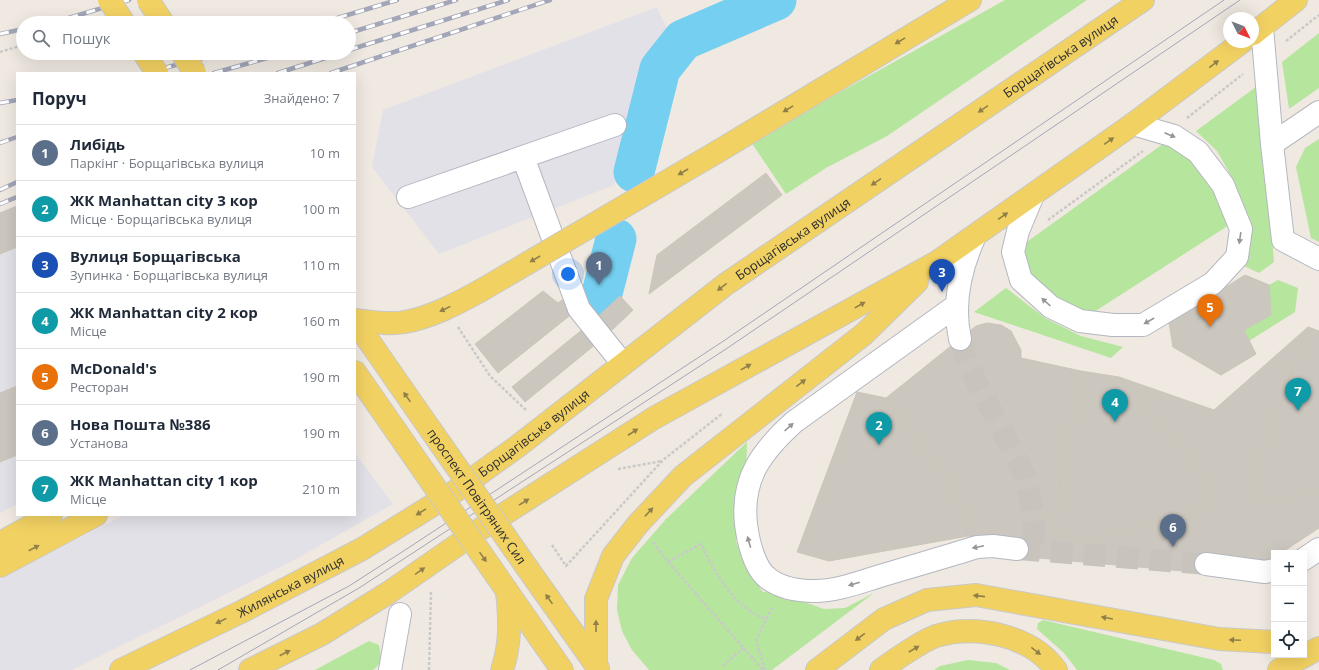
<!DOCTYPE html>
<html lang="uk">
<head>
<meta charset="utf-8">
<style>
	body { margin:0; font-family:"Open Sans",sans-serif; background:#f6f6f7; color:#1f2937 }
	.controls { position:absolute; right:12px; bottom:12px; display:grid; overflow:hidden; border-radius:0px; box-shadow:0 4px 16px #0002 }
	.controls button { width:36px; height:36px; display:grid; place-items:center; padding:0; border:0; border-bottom:1px solid #e0e1e3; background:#fff; color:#1f2937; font:20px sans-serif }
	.compass { position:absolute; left:1223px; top:12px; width:36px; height:36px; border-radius:50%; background:#fff; box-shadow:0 4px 16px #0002; rotate:132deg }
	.you { position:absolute; left:568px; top:274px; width:14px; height:14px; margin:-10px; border:3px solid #fff; border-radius:50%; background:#1a73e8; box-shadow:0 0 0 6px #1a73e833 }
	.badge { display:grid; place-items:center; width:26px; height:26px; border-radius:50%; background:#b45309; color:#fff; font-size:13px; font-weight:700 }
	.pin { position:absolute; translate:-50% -33px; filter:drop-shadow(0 1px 2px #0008) }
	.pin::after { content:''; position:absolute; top:21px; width:14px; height:12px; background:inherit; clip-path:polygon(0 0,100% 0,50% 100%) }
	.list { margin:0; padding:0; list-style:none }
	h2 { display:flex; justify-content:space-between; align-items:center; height:52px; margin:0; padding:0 16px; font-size:17px }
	h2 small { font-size:13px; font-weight:400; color:#747a83 }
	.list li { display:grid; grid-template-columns:26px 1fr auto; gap:12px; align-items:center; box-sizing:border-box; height:56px; padding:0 16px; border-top:1px solid #e0e1e3 }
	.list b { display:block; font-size:15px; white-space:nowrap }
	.list p { margin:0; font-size:13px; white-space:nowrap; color:#747a83 }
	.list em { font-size:13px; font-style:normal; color:#747a83 }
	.icon { flex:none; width:22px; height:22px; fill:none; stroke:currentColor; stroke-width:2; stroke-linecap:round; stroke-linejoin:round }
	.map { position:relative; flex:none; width:1319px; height:670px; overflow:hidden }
	.search { position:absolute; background:#fff; box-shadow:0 4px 16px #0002; left:16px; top:16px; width:340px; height:44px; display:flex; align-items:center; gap:10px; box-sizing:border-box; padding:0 14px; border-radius:22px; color:#747a83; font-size:15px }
	.panel { position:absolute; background:#fff; box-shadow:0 4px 16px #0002; left:16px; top:72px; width:340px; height:444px; border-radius:0px }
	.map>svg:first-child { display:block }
</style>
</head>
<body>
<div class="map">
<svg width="1319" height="670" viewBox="0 0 1319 670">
	<rect width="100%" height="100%" fill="#efe9e1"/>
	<path fill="#e3e1e8" d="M657 7 667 29 663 52 639 72 614 185 439 254 372 167 383 110Z
		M17 206V504L0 513V213Z
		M355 453 393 504 287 564 72 670H0V579L124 515H355Z"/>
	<path fill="#b6e59e" d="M1005 0H1087L887 136 826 168 786 194 751 142Z
		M1319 33V88L1289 109 1282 62Z
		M1260 84 1274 262 1259 273 1242 265 1248 228 1235 183 1217 151 1196 131Z
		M1174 136 1237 220 1080 321 1051 307 1013 252Z
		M1319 139V242L1311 238 1296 167 1305 148Z
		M1278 280 1298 288 1295 312 1249 341 1244 330 1271 315 1269 285Z
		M1006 288 1045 318 1081 336 1123 347 1111 358 974 312Z
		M747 442 746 473 738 505 736 541 746 569 763 592H781L796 599 824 609 845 608 874 593 772 670H649L632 650 622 631 617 610 618 585 632 558 666 519Z
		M1043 620 1214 660 1221 664 1223 670H1077L1064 653 1037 629 1038 623Z
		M369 641 379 645C381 656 383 663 373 670H315Z
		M968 660 996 663 1010 670H934L940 666Z"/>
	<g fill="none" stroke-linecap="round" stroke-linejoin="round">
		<path stroke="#75cff0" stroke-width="41" d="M634 172 660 69 683 40 776 0
			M600 301 616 239"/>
	</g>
	<path fill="#cbc7bf" stroke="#cbc5ba" d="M766 173 782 195 649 294 657 255Z
		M17 206V247L0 254V213Z
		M1245 275 1269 285 1271 315 1244 330 1256 354 1221 375 1173 347 1169 323Z
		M543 291 558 303 562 300 573 313 498 373 475 344Z
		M620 296 633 310 608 334 594 320Z
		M987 323 1001 325 1011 331 1021 350V358L1081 371 1051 534 1083 541 1208 509 1198 467 1119 377 1214 410 1308 327 1248 493 1272 502 1319 491V528L1281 553H1274V557L1269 561 1207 553 1205 573 1016 556 1018 542 968 536 957 492 886 398 976 326Z
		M1308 327 1319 331V491L1272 502 1248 493Z
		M583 329 596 344 525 402 512 387Z
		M1081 371 1119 377 1198 467 1208 509 1083 541 1051 534Z
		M17 386V455L0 462V393Z
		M857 392 886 398 957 492 968 536 829 561 797 552Z"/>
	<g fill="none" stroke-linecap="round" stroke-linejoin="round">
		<path stroke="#c8c4bd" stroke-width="22" stroke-dasharray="22 11" stroke-linecap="butt" d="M960 339 968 365 1024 474 1030 497 1034 525 1033 550
			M1018 549 1206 564"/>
		<defs>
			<path id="minor" d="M1262 27 1272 144 1283 240 1319 259
				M1272 144 1319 112
				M523 157 579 309 623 364
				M1033 195 1018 231 1013 252 1021 280 1051 307 1080 321 1113 325H1143L1213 283 1237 257 1241 229 1223 185 1198 152 1174 136 1133 124
				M408 197 615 125
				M957 305 794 422C762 451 741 478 746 524 748 540 754 569 769 579 781 588 800 591 815 591 837 591 860 582 880 576 913 566 945 557 977 547L993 546 1017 549
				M960 339C952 303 960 269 975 236
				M1304 559 1319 549
				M1206 564 1265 572 1274 570
				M390 670 400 614"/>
			<g id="major">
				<path d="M1253 34 1296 0"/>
				<path d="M717 152 970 0"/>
				<path d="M355 320C371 322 389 325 405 322 432 317 456 304 480 291"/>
				<path d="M355 321 430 429"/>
				<path d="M355 372 405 444"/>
				<path d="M0 543 51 515"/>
				<path d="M0 566 96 515"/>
				<path d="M528 569 598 668"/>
				<path d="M507 591 562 670"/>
				<path d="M596 665V599L613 556 638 524 683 476 864 334 917 282"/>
				<path id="s1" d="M121 670 243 611 362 549 454 492 518 446 726 284 1143 0"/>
				<path d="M250 670 322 634 388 593 479 530 654 418 937 262 1133 124 1242 42"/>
				<path d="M502 670C511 643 510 620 507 592"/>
				<path d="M817 670 884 619 927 600 976 595 1219 639 1274 642"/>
				<path d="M881 670C893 661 922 641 936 636 976 624 1031 635 1056 670"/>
				<path d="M1279 670 1319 648"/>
			</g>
		</defs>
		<use href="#minor" stroke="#b4b7c1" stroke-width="24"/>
		<use href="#major" stroke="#c9c9c9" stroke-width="24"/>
		<path stroke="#c9c9c9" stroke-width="2.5" stroke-dasharray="3 2" stroke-linecap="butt" d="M1286 41 1319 15
			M0 52 23 45
			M1187 118 1243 74
			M1048 220 1143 151
			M458 327 490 376 526 410
			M618 469 662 461
			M653 542 668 562 763 670
			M552 545 566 566 663 460 723 413
			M668 562 701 544C715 573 734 608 766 619
			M723 666 743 648
			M429 670 431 592
			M765 670 756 640 773 606"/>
		<use href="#minor" stroke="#fff" stroke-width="22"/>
		<use href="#major" stroke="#f2d163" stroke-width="22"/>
		<path stroke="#a3a6b8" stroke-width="1" d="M190 670 349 586 402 552 722 342 1224 0
			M218 670 359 588 726 349 1240 0"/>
		<defs>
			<path id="rail" d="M52 23 129 0
				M321 23 397 0
				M349 33 456 0
				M0 34 23 29
				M349 50 508 0
				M145 73 222 53
				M214 73 285 53
				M278 73 341 53
				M331 73 550 0
				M0 103 17 100
				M0 143 17 137
				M0 190 17 182
				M0 204 17 197"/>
		</defs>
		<use href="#rail" stroke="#a3a6b8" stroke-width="4.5"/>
		<use href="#rail" stroke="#fff" stroke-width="3" stroke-dasharray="9" stroke-linecap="butt"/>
		<defs>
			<g id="major-bridge">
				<path d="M109 0 124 23"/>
				<path d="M148 0 163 23"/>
				<path d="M144 53 157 73"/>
				<path d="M182 53 195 73"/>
				<path d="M480 291 717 152"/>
				<path id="s2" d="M430 429 528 569"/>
				<path d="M405 444 507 591"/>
			</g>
		</defs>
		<use href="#major-bridge" stroke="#c9c9c9" stroke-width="24" stroke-linecap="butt"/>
		<use href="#major-bridge" stroke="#f2d163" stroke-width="22"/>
	</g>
	<defs><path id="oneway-solid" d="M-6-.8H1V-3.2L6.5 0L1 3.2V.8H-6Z"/></defs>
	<g fill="#908048">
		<use href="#oneway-solid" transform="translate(900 41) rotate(149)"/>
		<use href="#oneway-solid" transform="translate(1214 64) rotate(-38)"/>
		<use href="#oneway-solid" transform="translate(788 109) rotate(149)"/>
		<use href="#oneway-solid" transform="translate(983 109) rotate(146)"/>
		<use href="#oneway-solid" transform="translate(1109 141) rotate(-35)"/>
		<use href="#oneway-solid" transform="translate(683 172) rotate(150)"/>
		<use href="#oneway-solid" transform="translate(876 182) rotate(146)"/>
		<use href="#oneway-solid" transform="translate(1003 216) rotate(-35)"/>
		<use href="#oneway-solid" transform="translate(535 259) rotate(150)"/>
		<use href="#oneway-solid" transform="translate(722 287) rotate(142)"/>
		<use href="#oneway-solid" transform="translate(860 305) rotate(-29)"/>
		<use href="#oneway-solid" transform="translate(445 309) rotate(154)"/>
		<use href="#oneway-solid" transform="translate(746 367) rotate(-29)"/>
		<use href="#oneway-solid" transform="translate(801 383) rotate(-38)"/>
		<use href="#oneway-solid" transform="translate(407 397) rotate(-125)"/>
		<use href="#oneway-solid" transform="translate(633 432) rotate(-33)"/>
		<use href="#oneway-solid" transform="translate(524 502) rotate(-32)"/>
		<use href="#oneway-solid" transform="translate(421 512) rotate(148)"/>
		<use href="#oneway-solid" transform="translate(649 512) rotate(-47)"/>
		<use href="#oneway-solid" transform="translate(34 548) rotate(-28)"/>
		<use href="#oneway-solid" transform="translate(483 557) rotate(55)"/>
		<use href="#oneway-solid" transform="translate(420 571) rotate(-35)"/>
		<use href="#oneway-solid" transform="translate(979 596) rotate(-174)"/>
		<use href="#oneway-solid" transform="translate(549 599) rotate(-125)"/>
		<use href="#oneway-solid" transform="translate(1107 618) rotate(-170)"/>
		<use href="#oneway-solid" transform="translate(221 621) rotate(154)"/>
		<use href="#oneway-solid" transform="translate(596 626) rotate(-90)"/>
		<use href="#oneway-solid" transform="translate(860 637) rotate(143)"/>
		<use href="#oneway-solid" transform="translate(1235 640) rotate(-177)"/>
		<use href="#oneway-solid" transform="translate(914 649) rotate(-30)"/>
		<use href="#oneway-solid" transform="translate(1036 651) rotate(38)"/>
		<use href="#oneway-solid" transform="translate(285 653) rotate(-27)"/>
	</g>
	<g fill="#969696">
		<use href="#oneway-solid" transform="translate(1170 135) rotate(23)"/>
		<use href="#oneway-solid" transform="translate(1240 238) rotate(98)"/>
		<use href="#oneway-solid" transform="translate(1046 302) rotate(-138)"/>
		<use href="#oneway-solid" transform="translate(1149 321) rotate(150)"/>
		<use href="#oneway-solid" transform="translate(789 427) rotate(-42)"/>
		<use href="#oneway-solid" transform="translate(749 542) rotate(-106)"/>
		<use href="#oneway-solid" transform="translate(978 547) rotate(168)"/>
		<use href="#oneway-solid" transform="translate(854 584) rotate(164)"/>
	</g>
	<g text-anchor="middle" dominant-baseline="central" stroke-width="3.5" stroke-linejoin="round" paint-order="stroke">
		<g font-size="13" fill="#2e2e2e" stroke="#fff">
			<text stroke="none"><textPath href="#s1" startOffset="1125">Борщагівська вулиця</textPath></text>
			<text stroke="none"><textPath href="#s1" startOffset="801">Борщагівська вулиця</textPath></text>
			<text stroke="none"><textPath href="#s1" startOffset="477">Борщагівська вулиця</textPath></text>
			<text stroke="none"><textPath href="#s2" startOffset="82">проспект Повітряних Сил</textPath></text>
			<text stroke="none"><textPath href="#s1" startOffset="189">Жилянська вулиця</textPath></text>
		</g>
	</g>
</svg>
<div class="controls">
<button>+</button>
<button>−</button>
<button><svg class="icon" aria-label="locate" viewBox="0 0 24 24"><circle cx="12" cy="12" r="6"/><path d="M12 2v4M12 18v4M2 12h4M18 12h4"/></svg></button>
</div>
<svg class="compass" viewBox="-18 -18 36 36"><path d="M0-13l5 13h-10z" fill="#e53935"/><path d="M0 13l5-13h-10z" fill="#747a83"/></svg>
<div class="you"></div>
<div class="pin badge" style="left:599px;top:285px;background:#5c6f8a">1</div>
<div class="pin badge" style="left:879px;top:445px;background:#0f9aa8">2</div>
<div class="pin badge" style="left:942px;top:292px;background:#1a4fb4">3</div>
<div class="pin badge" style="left:1115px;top:422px;background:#0f9aa8">4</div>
<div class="pin badge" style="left:1210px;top:327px;background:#e8710a">5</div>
<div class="pin badge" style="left:1173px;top:547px;background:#5c6f8a">6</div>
<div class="pin badge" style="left:1298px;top:411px;background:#0f9aa8">7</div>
<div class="search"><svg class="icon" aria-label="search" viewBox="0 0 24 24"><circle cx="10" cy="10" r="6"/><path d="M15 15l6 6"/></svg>Пошук</div>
<section class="panel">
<h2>Поруч<small>Знайдено: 7</small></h2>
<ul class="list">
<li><span class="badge" style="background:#5c6f8a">1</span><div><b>Либідь</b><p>Паркінг · Борщагівська вулиця</p></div><em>10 m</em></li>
<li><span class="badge" style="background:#0f9aa8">2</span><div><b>ЖК Manhattan city 3 кор</b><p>Місце · Борщагівська вулиця</p></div><em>100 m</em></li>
<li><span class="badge" style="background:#1a4fb4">3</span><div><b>Вулиця Борщагівська</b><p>Зупинка · Борщагівська вулиця</p></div><em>110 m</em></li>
<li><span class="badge" style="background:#0f9aa8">4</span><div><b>ЖК Manhattan city 2 кор</b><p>Місце</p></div><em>160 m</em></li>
<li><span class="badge" style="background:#e8710a">5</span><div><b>McDonald's</b><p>Ресторан</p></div><em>190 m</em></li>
<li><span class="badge" style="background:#5c6f8a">6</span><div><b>Нова Пошта №386</b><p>Установа</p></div><em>190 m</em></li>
<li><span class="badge" style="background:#0f9aa8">7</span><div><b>ЖК Manhattan city 1 кор</b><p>Місце</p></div><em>210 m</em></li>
</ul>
</section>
</div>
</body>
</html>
